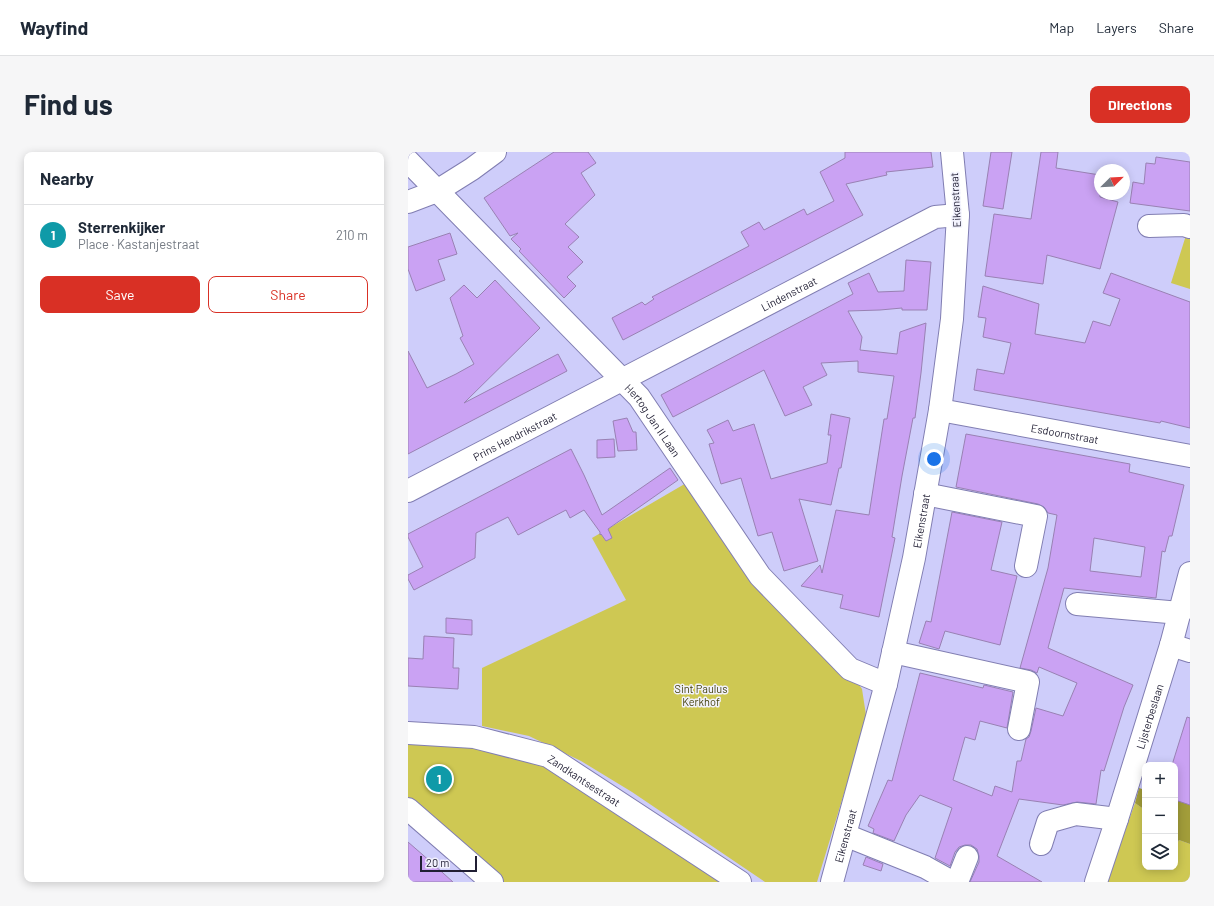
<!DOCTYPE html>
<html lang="en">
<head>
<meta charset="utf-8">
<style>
	body { margin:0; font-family:Barlow,sans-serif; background:#f6f6f7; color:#1f2937 }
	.controls { position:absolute; right:12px; bottom:12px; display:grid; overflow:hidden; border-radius:8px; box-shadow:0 2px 10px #0003 }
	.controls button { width:36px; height:36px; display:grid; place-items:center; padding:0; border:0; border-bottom:1px solid #e0e1e3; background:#fff; color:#1f2937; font:20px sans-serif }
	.compass { position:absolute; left:686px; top:12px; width:36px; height:36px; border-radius:50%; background:#fff; box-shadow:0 2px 10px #0003; rotate:66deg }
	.scale { position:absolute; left:12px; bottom:10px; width:57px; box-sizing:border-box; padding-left:4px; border:2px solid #211f34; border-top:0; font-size:11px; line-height:14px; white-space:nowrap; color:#211f34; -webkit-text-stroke:3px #f2f2fd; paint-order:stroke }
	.you { position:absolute; left:526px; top:307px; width:14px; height:14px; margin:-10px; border:3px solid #fff; border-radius:50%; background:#1a73e8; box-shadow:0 0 0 6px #1a73e833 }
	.badge { display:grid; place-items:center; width:26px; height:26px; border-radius:50%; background:#d93025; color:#fff; font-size:13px; font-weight:700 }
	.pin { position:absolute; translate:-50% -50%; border:2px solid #fff; box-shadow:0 1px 4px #0006 }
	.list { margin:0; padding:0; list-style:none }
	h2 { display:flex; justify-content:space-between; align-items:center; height:52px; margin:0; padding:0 16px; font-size:17px }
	h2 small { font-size:13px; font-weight:400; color:#747a83 }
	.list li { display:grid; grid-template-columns:26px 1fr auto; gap:12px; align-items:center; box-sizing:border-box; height:60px; padding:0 16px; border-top:1px solid #e0e1e3 }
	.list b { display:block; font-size:15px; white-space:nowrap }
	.list p { margin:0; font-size:13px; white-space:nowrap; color:#747a83 }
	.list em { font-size:13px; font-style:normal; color:#747a83 }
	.actions { display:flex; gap:8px; padding:12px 16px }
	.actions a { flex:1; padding:9px 0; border:1px solid #d93025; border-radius:8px; text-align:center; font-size:14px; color:#d93025 }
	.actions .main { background:#d93025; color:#fff }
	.icon { flex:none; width:22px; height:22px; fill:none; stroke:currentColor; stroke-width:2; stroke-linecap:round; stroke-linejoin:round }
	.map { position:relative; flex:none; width:782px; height:730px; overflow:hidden; border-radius:8px }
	header { display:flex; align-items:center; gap:24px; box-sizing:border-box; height:56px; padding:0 20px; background:#fff; border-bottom:1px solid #e0e1e3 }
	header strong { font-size:19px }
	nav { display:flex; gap:22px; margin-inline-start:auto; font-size:14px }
	.intro { display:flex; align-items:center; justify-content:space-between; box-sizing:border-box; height:96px; padding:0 24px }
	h1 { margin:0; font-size:28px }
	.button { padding:10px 18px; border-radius:8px; background:#d93025; color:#fff; font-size:14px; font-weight:700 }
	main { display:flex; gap:24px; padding:0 24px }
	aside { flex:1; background:#fff; border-radius:8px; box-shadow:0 2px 10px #0003 }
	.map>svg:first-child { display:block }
</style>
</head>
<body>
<header>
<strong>Wayfind</strong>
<nav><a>Map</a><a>Layers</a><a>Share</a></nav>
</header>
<div class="intro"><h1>Find us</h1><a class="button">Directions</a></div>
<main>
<aside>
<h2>Nearby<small></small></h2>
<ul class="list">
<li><span class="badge" style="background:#0f9aa8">1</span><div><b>Sterrenkijker</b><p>Place · Kastanjestraat</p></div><em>210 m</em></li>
</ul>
<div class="actions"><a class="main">Save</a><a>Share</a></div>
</aside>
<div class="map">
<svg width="782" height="730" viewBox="0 0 782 730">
	<rect width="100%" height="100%" fill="#cecdfa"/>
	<path fill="#cec853" d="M779 80 782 81V137L763 131Z
		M280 330 439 516 454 537 458 563 445 612 409 730H357L224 640 173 609 121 584 74 574V516L218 448 184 386Z
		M0 591 56 594 133 612 316 730H96L0 646Z
		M727 651 737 658V715H767V695L771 688 782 692V730H699Z"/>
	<path fill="#a29d3a" d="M731 636 737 638V658L727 651Z
		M767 646 782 651V692L771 688 767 695Z"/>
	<path fill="#caa2f3" stroke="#9981b3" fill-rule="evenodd" d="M146 0H180L188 11 173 21 187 43 157 72 171 85 160 95 175 110 159 125 168 134 156 146 111 99 113 97 103 87 110 81 102 84 76 46Z
		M437 0H523L525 15 478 20 479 23 438 32 455 63 215 188 204 166 234 150 237 153 246 147 244 145 341 94 333 80 351 70 356 78 396 57 399 63 426 49 412 20 437 6Z
		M583 0H604L595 57 575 54Z
		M633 0H650L648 16 692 23V45L710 50 692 117 639 103 635 132 577 124 586 62 623 67Z
		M748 5 782 10V59L722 51 725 30 736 32 738 11 747 12Z
		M42 81 49 102 30 108 37 128 8 139 0 117V95Z
		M498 108 523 110 519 158H494V156L472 158 440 159 454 185 452 198 489 202 492 180 518 171 513 221 507 266H505L494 324 484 385 487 386 471 465 432 456 435 443 393 434 412 413 414 421 428 358 461 363 476 267H479L486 224 450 220V209L413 211 419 223 395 235 404 253 377 264 356 218 265 265 253 243 445 142 440 131 461 121 470 140 496 139Z
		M703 121 782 150V276L753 269 752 271 566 238 569 217 596 222 603 191 575 185 578 166 570 165 575 134 631 152 627 182 677 191 685 169 702 174 712 147 695 141Z
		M87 128 132 176 56 251 150 202 159 219 0 302V199L19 236 48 222 66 212 52 186 55 184 42 146 56 133 69 146Z
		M423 262 442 266 433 316H431L423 353 391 347 410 409 376 419 364 380 350 384 333 326 313 332 301 292 306 291 299 278 320 268 325 279 346 272 363 327 419 311 423 283H420Z
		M219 266 225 280H228L229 298 210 299 205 269Z
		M558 282 722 312 721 320 776 333 764 384H761L757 400 754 399 748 446 656 436 640 496 725 533 716 555 696 619 693 618 688 652 669 650 655 653 611 647 589 704 634 730H562L571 710V704L569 697 563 693H557L551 695 547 700 542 714 527 706 544 656 512 643 498 663 486 689 465 681 466 677 460 674 480 628 484 629 512 521 575 536 576 533 605 540 599 576 572 569 567 588 557 585 545 628 584 644 587 634 604 640 609 609H613L618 587 621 585 623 579 628 556 655 564 669 531 631 515 629 521 623 518 612 516 640 416 649 363 640 361 636 355 630 352 548 335ZM686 386 737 395 733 425 682 419Z
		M206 287 207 305 189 306V288Z
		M163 297 176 323 194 363 262 316 270 328 200 377 204 386 198 389 193 382 192 383V380L176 358 162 366 158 358 110 383 100 365 68 381 67 406 6 438 0 427V423L15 415 0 385V382Z
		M544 360 594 370 583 418 609 424 592 493 537 479 531 497 511 491 518 469 523 470Z
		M38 466 64 468V483L38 481Z
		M16 484 46 486 45 516H51L50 537 0 534V506L15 507Z
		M779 565 782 566V653L767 648V613H764Z
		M0 690 15 703 45 730H0Z
		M458 705 475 712 473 719 455 713Z"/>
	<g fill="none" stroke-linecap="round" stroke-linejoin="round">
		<defs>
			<g id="minor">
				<path id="s1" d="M0 9 231 245 352 424 442 517 478 532"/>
				<path d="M0 50 29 39 64 17 87 0"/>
				<path d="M741 74 776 73 782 75"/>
				<path id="s2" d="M532 258 782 304"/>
				<path id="s3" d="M0 339 527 65 550 63"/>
				<path d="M517 342 628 364 618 414"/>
				<path d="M669 452 772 461"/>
				<path d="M763 493 782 499"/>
				<path d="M485 500 620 530 611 577"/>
				<path id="s4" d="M0 581 66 585 140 604 332 730"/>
				<path d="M0 657 84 730"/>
				<path d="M437 683 517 715 544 730"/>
				<path d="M633 692 640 670 668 662 709 667"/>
				<path id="s5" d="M424 730 478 532 506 406 532 258 544 167 550 63 544 0"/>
				<path d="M549 730 559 705"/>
				<path id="s6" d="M688 730 709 667 763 493 782 421"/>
			</g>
		</defs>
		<use href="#minor" stroke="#817eb2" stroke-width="24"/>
		<use href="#minor" stroke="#fff" stroke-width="22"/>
	</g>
	<g text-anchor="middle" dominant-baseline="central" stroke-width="3" stroke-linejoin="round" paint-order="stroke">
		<g font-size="11" fill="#211f34" stroke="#f2f2fd">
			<text transform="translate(547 48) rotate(-93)">Eikenstraat</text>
			<text stroke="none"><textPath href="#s3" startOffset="429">Lindenstraat</textPath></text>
			<text stroke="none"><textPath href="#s1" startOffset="357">Hertog Jan II Laan</textPath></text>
			<text stroke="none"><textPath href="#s2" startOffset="127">Esdoornstraat</textPath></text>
			<text stroke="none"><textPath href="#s3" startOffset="120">Prins Hendrikstraat</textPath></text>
			<text stroke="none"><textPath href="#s5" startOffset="372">Eikenstraat</textPath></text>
			<text stroke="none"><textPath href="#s6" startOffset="174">Lijsterbeslaan</textPath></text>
			<text stroke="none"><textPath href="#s4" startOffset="186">Zandkantsestraat</textPath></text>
			<text stroke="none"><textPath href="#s5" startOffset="48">Eikenstraat</textPath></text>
		</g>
		<g font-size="11" fill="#423f08" stroke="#f2f2fd">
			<text x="293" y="536">Sint Paulus<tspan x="293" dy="13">Kerkhof</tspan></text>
		</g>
	</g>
</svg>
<div class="controls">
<button>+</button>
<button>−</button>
<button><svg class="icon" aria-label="layers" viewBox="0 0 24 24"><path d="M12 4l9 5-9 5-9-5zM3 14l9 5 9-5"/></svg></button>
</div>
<svg class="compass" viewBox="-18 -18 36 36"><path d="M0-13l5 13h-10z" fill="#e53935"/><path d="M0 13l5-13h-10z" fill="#747a83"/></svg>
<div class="scale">20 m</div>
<div class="you"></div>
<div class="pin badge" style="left:31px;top:627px;background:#0f9aa8">1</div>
</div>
</main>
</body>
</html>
